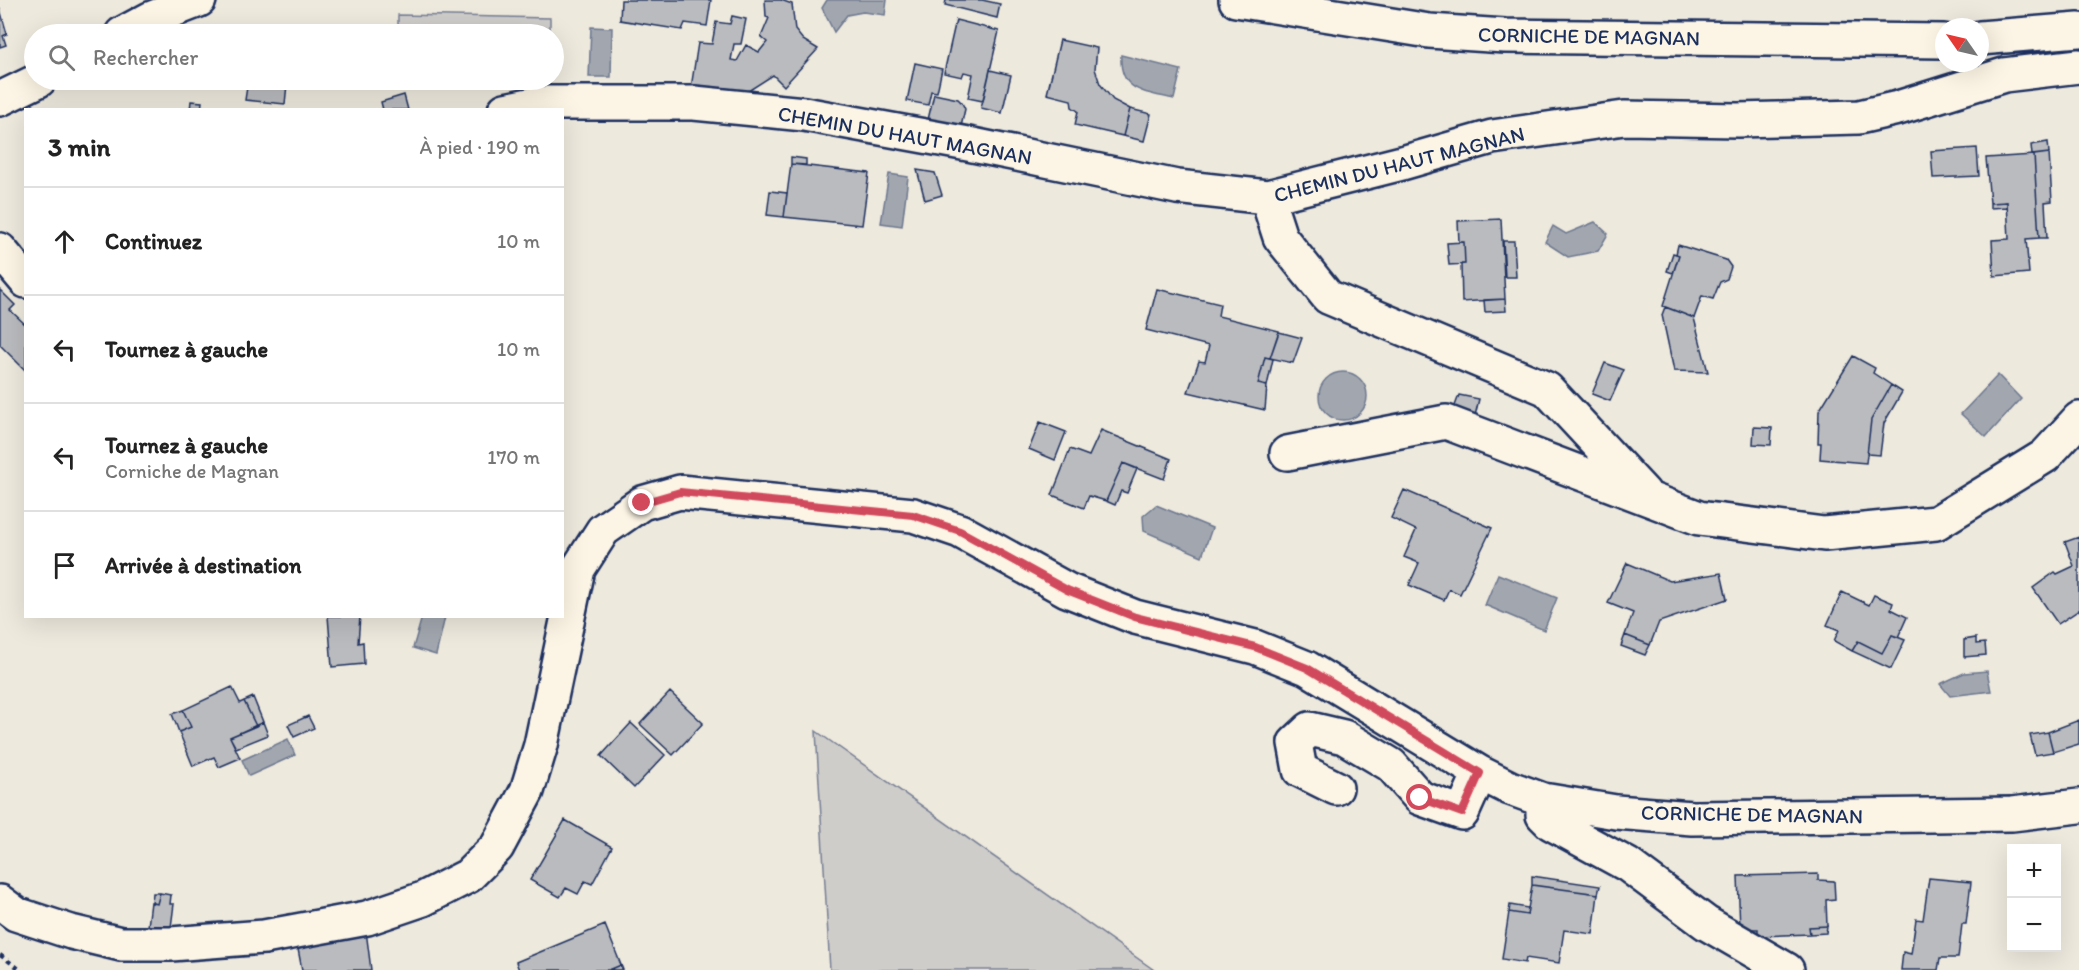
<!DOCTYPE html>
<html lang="fr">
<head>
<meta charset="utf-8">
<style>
	body { margin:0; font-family:Itim,sans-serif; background:#f2f2f2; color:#222 }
	.controls { position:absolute; right:18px; bottom:18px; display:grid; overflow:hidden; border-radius:0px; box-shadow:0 6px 24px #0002 }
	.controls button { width:54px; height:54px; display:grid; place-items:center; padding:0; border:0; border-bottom:2px solid #e0e0e0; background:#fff; color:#222; font:30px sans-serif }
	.compass { position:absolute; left:1935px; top:18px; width:54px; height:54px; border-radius:50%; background:#fff; box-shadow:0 6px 24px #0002; rotate:304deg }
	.stop { position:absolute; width:18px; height:18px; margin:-14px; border:4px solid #d1495b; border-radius:50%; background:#fff }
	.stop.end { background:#d1495b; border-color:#fff; box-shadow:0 2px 6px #0008 }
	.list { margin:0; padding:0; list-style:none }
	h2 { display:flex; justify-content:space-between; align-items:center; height:78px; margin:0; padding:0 24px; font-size:26px }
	h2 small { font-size:20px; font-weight:400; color:#767676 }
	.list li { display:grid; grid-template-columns:39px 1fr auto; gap:18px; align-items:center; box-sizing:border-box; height:108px; padding:0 24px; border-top:2px solid #e0e0e0 }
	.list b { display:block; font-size:22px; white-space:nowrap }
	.list p { margin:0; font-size:20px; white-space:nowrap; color:#767676 }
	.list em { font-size:20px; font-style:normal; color:#767676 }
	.icon { flex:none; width:33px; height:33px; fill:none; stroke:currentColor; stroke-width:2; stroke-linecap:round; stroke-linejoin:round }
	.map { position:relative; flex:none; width:2079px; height:970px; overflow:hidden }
	.search { position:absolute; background:#fff; box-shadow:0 6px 24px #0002; left:24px; top:24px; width:540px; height:66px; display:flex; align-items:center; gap:15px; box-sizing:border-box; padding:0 21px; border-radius:33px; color:#767676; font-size:22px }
	.panel { position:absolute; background:#fff; box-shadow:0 6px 24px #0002; left:24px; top:108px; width:540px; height:510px; border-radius:0px }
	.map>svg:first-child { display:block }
</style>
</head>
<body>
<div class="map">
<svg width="2079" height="970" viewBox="0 0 2079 970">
	<rect width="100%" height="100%" fill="#eee9dd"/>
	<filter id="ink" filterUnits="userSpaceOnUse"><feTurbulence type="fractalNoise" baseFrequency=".0167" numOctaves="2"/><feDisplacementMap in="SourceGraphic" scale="12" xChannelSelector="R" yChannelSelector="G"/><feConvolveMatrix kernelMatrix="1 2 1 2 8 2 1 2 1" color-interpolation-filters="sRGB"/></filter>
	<g filter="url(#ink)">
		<path fill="#cfcdca" stroke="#757e94" stroke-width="1.5" d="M398 15 550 18V34H398Z
			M397 80H549V85L397 83Z
			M816 731 1154 970H830Z"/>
		<path fill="#a2a7af" stroke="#6c778f" stroke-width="1.5" d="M827 0H887L885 15 863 12 847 15 834 32 822 8Z
			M591 27 612 28 611 77H589Z
			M1121 55 1181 70 1174 99C1145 92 1119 92 1121 55Z
			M889 174 908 177 902 226 881 223Z
			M1595 222 1608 234 1598 251 1568 257 1545 242 1553 226 1566 234Z
			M1319 396a24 24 0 1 1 48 0a24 24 0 1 1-48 0Z
			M1998 375 2021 399 1986 437 1961 414Z
			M1156 505 1212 528 1202 556 1144 531 1143 516Z
			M1498 574 1557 598 1544 630 1485 605Z
			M422 617H445L436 655 413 648Z
			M1987 671 1991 691 1950 696 1940 684 1964 673Z
			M288 739 295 755 249 776 242 760Z"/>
		<path fill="#babbbe" stroke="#1b2f5e" stroke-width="1.5" d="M621 0H711L707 26 685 23 682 30 620 20Z
			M765 0H781L792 4 795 30 803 40 818 49 784 86 773 75 748 91 747 94 691 88 698 43 712 44 716 22 730 24 732 16 746 19 741 44H734L731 60 737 61 746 45 759 52 767 42 761 37 769 18 766 17Z
			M946 0H982L1000 4 997 18 945 5Z
			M0 9 7 34 3 36 6 45 0 47Z
			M956 20 999 31 983 101 968 98 973 74 964 72 962 77 944 73Z
			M1060 40 1097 48 1095 69 1100 84 1113 100 1130 109 1123 136 1075 125 1078 111 1072 107 1071 100 1047 94Z
			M915 63 942 69 937 92 931 91 928 105 907 101Z
			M990 70 1011 75 1002 113 981 108Z
			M206 80H302L301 86 287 84 285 104 245 100 247 87 205 82Z
			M934 94 958 99 962 103 965 109 960 131 927 124Z
			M404 95 408 110H383L381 102Z
			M191 101 202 102 201 110H190Z
			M1130 109 1151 114 1144 141 1123 136Z
			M2048 142 2049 153 2032 155 2031 145Z
			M1977 148 1979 176 1933 178 1931 151Z
			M2049 153 2052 201 2045 202 2047 238H2039L2034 155Z
			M2034 155 2039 238 2026 239 2029 273 1994 276 1992 240 2009 239 2007 202 1990 203 1986 158Z
			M791 157 806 159V165L791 164Z
			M791 164 869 173 862 225 784 217Z
			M917 170 935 173 942 195 925 200Z
			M770 191 787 193 784 217 767 215Z
			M2007 202V207L1990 208V203Z
			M1501 219 1505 299 1462 302 1461 264H1465L1464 242H1459L1458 221Z
			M1503 241H1514L1516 277H1505Z
			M1464 242 1465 264 1449 265 1447 243Z
			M1678 245 1726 260 1731 267 1727 279 1720 282 1713 299 1702 296 1694 318 1663 306 1679 255 1676 254Z
			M1673 253 1679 255 1673 273 1667 271Z
			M1157 289 1220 304 1218 316 1279 331 1270 358 1265 357 1258 384 1267 386 1265 410 1188 392 1199 361 1205 362 1209 346 1146 330Z
			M0 290 15 305 10 310 26 325V371L0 345Z
			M1505 299 1506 311 1485 312 1484 300Z
			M1665 307 1694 318 1708 372 1674 371 1662 315Z
			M1279 332 1302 338 1293 363 1270 358Z
			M1853 356 1875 368 1873 373 1891 385 1871 420 1866 463 1820 459 1821 443H1818L1819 411Z
			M1265 357 1273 359 1267 386 1258 384Z
			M1605 363 1624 370 1610 401 1592 394Z
			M1891 385 1902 392 1884 423 1880 455 1867 454 1871 420Z
			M1459 395 1479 399 1474 420 1452 414Z
			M1040 422 1066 432 1055 460 1029 449Z
			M1754 427 1772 428 1771 445 1753 444Z
			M1101 430 1171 459 1164 479 1123 463 1106 501 1089 496 1084 508 1052 495 1070 449 1089 456Z
			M1123 463 1137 469 1127 493 1121 491 1115 505 1106 501Z
			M1404 490 1492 528 1460 594 1449 589 1444 600 1409 585 1419 563 1404 557 1416 530 1391 518Z
			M2079 537V610L2058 624 2033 588 2055 572 2057 574 2074 566 2065 542Z
			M1627 563 1670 581 1721 573 1727 599 1659 622 1650 645 1625 635 1633 613 1608 603Z
			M1842 592 1869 605 1874 595 1893 603 1891 609 1907 617 1898 637 1892 635 1882 653 1858 641 1852 651 1834 641 1839 630 1827 625Z
			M328 616H360L358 643 363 642 364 664 332 667Z
			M1625 635 1650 645 1645 655 1621 646Z
			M1892 635 1905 640 1891 669 1852 651 1858 641 1882 653Z
			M1976 638V644L1985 643 1986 655 1964 657V640Z
			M232 687 240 703 244 701 256 726 230 737 240 758 219 767 214 757 193 766 179 732 191 727 183 710Z
			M670 692 703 723 673 755 640 724Z
			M253 697 263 722 256 726 244 701Z
			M183 710 191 727 179 732 172 714Z
			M308 716 314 728 294 737 288 725Z
			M2079 720V744L2053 752 2048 732Z
			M263 722 268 735 236 748 230 737Z
			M631 723 665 755 634 788 601 756Z
			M2048 732 2053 752 2035 755 2030 735Z
			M565 820 612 847 592 884 585 881 578 894 566 888 560 897 530 880Z
			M1818 874V880L1834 881 1835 899 1826 900 1827 926 1809 927 1810 934 1758 936V929H1740L1738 876Z
			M1532 876 1600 886 1598 894 1532 885Z
			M1929 878 1971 882 1966 924H1962L1958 958H1940L1938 970H1901L1903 952 1911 954 1916 919 1923 920Z
			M1532 885 1598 894 1593 934 1564 930 1559 963 1526 958 1525 963 1502 959 1509 912 1527 915Z
			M153 893H160L157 904 152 903Z
			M160 893 171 895 170 904H174L170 935H147L151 902 157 904Z
			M1510 905 1528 908 1527 915 1509 912Z
			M605 925 621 965 609 970H519L516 962Z
			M1827 926 1826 933 1810 934 1809 927Z
			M366 931 371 970H302L298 949Z
			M621 965 623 970H609Z"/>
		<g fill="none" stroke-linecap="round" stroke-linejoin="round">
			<defs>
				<path id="minor" d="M1236 0 1429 31 1505 36 1944 41
					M122 34 150 19 199 0
					M1980 38 2079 30
					M0 99 39 80
					M505 110 539 103H694L804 114 968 144 1177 187 1267 197 1402 163 1492 137 1624 118 1738 120 1859 117 1898 108 2004 75 2079 66
					M1267 197 1280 237 1328 297 1547 389 1644 493
					M0 250 26 281
					M1287 453 1446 422 1699 518 1824 534 1936 523 2045 456 2079 419
					M1336 788 1300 770 1295 743 1310 729 1344 737 1391 765 1420 798 1462 813 1480 773
					M1543 800V815L1551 823 1628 865 1706 923 1787 970
					M0 902 16 914 71 932 121 944H171L264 937 367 918 423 899 468 876 497 847 527 791 541 745 578 569 603 530 642 503 680 492 913 515 960 531 1067 590 1135 617 1255 647 1307 668 1480 773 1510 788 1543 800 1616 812 1692 818 2012 814 2079 806"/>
			</defs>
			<use href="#minor" stroke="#1b2f5e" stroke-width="38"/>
			<path stroke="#1b2f5e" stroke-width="4" stroke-dasharray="4.5 4.5" stroke-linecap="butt" d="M0 955 21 970"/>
			<use href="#minor" stroke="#fcf5e5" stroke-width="33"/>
		</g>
	</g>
	<g fill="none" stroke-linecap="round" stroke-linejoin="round" filter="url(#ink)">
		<path stroke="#d1495b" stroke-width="8" d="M642 503 680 492 913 515 960 531 1067 590 1135 617 1255 647 1307 668 1480 773 1462 813 1420 798"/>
	</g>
	<g text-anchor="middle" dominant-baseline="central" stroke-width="5" stroke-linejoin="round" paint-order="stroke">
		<g font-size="21" fill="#1b2f5e" stroke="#fcf5e5">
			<text transform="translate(1589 36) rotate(1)">CORNICHE DE MAGNAN</text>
			<text transform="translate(905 135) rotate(10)">CHEMIN DU HAUT MAGNAN</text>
			<text transform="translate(1399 164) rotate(-14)">CHEMIN DU HAUT MAGNAN</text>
			<text transform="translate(1752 814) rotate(1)">CORNICHE DE MAGNAN</text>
		</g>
	</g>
</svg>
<div class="controls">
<button>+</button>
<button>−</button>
</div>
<svg class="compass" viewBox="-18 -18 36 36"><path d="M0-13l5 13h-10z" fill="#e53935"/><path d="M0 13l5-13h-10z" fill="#767676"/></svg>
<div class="stop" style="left:1420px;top:798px"></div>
<div class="stop end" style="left:642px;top:503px"></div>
<div class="search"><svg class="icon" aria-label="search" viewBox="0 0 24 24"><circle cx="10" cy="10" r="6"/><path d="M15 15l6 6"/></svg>Rechercher</div>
<section class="panel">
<h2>3 min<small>À pied · 190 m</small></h2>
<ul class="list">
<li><svg class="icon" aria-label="ahead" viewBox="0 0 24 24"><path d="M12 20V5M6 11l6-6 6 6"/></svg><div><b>Continuez</b></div><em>10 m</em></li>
<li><svg class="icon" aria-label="left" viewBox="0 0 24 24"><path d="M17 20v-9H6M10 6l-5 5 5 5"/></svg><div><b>Tournez à gauche</b></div><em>10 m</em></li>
<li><svg class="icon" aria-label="left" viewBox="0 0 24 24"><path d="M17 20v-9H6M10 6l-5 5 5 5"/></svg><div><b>Tournez à gauche</b><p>Corniche de Magnan</p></div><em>170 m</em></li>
<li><svg class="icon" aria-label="arrive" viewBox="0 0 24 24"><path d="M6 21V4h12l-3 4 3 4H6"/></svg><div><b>Arrivée à destination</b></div></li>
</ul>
</section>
</div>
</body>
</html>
